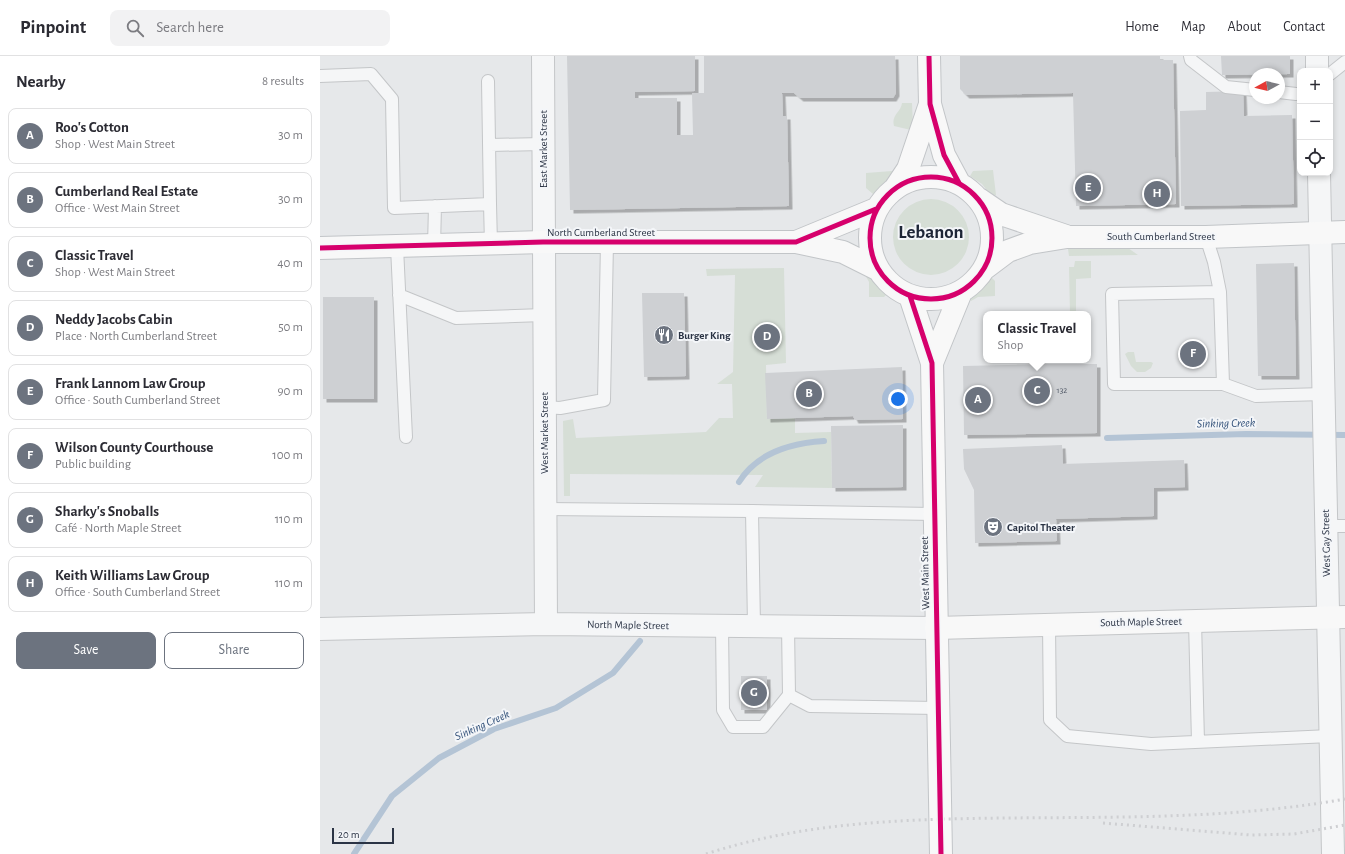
<!DOCTYPE html>
<html lang="en">
<head>
<meta charset="utf-8">
<style>
	body { margin:0; font-family:"Alegreya Sans",sans-serif; background:#f2f2f3; color:#2b2b33 }
	.controls { position:absolute; right:12px; top:12px; display:grid; overflow:hidden; border-radius:8px; box-shadow:0 2px 6px #0003 }
	.controls button { width:36px; height:36px; display:grid; place-items:center; padding:0; border:0; border-bottom:1px solid #e1e1e2; background:#fff; color:#2b2b33; font:20px sans-serif }
	.compass { position:absolute; left:929px; top:12px; width:36px; height:36px; border-radius:50%; background:#fff; box-shadow:0 2px 6px #0003; rotate:262deg }
	.scale { position:absolute; left:12px; bottom:10px; width:62px; box-sizing:border-box; padding-left:4px; border:2px solid #2b3445; border-top:0; font-size:11px; line-height:14px; white-space:nowrap; color:#2b3445; -webkit-text-stroke:3px #f4f6f9; paint-order:stroke }
	.you { position:absolute; left:578px; top:343px; width:14px; height:14px; margin:-10px; border:3px solid #fff; border-radius:50%; background:#1a73e8; box-shadow:0 0 0 6px #1a73e833 }
	.badge { display:grid; place-items:center; width:26px; height:26px; border-radius:50%; background:#6c737f; color:#fff; font-size:13px; font-weight:700 }
	.pin { position:absolute; translate:-50% -50%; border:2px solid #fff; box-shadow:0 1px 4px #0006 }
	.popup { position:absolute; left:663px; top:255px; width:108px; height:52px; box-sizing:border-box; display:grid; place-content:center; border-radius:8px; background:#fff; filter:drop-shadow(0 1px 3px #0005); font-size:13px; white-space:nowrap; color:#7c7c81 }
	.popup b { font-size:15px; color:#2b2b33 }
	.popup::after { content:''; position:absolute; left:50%; top:100%; margin-left:-8px; border:8px solid transparent; border-top-color:#fff }
	.list { margin:0; padding:0; list-style:none }
	h2 { display:flex; justify-content:space-between; align-items:center; height:52px; margin:0; padding:0 16px; font-size:17px }
	h2 small { font-size:13px; font-weight:400; color:#7c7c81 }
	.list li { display:grid; grid-template-columns:26px 1fr auto; gap:12px; align-items:center; box-sizing:border-box; height:56px; margin:0 8px 8px; padding:0 8px; border:1px solid #e1e1e2; border-radius:8px }
	.list b { display:block; font-size:15px; white-space:nowrap }
	.list p { margin:0; font-size:13px; white-space:nowrap; color:#7c7c81 }
	.list em { font-size:13px; font-style:normal; color:#7c7c81 }
	.actions { display:flex; gap:8px; padding:12px 16px }
	.actions a { flex:1; padding:9px 0; border:1px solid #6c737f; border-radius:8px; text-align:center; font-size:14px; color:#6c737f }
	.actions .main { background:#6c737f; color:#fff }
	.icon { flex:none; width:22px; height:22px; fill:none; stroke:currentColor; stroke-width:2; stroke-linecap:round; stroke-linejoin:round }
	.map { position:relative; flex:none; width:1025px; height:798px; overflow:hidden }
	header { display:flex; align-items:center; gap:24px; box-sizing:border-box; height:56px; padding:0 20px; background:#fff; border-bottom:1px solid #e1e1e2 }
	header strong { font-size:19px }
	nav { display:flex; gap:22px; margin-inline-start:auto; font-size:14px }
	.search { width:280px; height:36px; background:#f2f2f3; display:flex; align-items:center; gap:10px; box-sizing:border-box; padding:0 14px; border-radius:8px; color:#7c7c81; font-size:15px }
	main { display:flex }
	aside { flex:1; background:#fff }
	.map>svg:first-child { display:block }
</style>
</head>
<body>
<header>
<strong>Pinpoint</strong>
<div class="search"><svg class="icon" aria-label="search" viewBox="0 0 24 24"><circle cx="10" cy="10" r="6"/><path d="M15 15l6 6"/></svg>Search here</div>
<nav><a>Home</a><a>Map</a><a>About</a><a>Contact</a></nav>
</header>
<main>
<aside>
<h2>Nearby<small>8 results</small></h2>
<ul class="list">
<li><span class="badge">A</span><div><b>Roo's Cotton</b><p>Shop · West Main Street</p></div><em>30 m</em></li>
<li><span class="badge">B</span><div><b>Cumberland Real Estate</b><p>Office · West Main Street</p></div><em>30 m</em></li>
<li><span class="badge">C</span><div><b>Classic Travel</b><p>Shop · West Main Street</p></div><em>40 m</em></li>
<li><span class="badge">D</span><div><b>Neddy Jacobs Cabin</b><p>Place · North Cumberland Street</p></div><em>50 m</em></li>
<li><span class="badge">E</span><div><b>Frank Lannom Law Group</b><p>Office · South Cumberland Street</p></div><em>90 m</em></li>
<li><span class="badge">F</span><div><b>Wilson County Courthouse</b><p>Public building</p></div><em>100 m</em></li>
<li><span class="badge">G</span><div><b>Sharky's Snoballs</b><p>Café · North Maple Street</p></div><em>110 m</em></li>
<li><span class="badge">H</span><div><b>Keith Williams Law Group</b><p>Office · South Cumberland Street</p></div><em>110 m</em></li>
</ul>
<div class="actions"><a class="main">Save</a><a>Share</a></div>
</aside>
<div class="map">
<svg width="1025" height="798" viewBox="0 0 1025 798">
	<defs>
		<filter id="shadow"><feDropShadow dx="3.5" dy="3.5" stdDeviation="0" flood-color="#0004"/></filter>
	</defs>
	<rect width="100%" height="100%" fill="#e6e8ea"/>
	<path fill="#d6ded6" d="M582 47H592L593 70 591 74 574 70C571 59 581 56 582 47Z
		M673 114 676 139 672 141 662 128 650 120 653 115Z
		M572 115 573 118 553 138 546 132V117Z
		M573 181a38 38 0 1 1 76 0a38 38 0 1 1-76 0Z
		M808 192 818 199 749 200 748 193Z
		M755 205H771V222L756 223V258H750L749 211H754Z
		M464 212 466 307 446 309 447 363 475 362V377L511 376 512 432 435 431 443 419 250 418V440H244L243 365 253 363 256 382 386 376 399 362H413L412 328H397L413 316 415 219 387 220 386 213Z
		M544 217 551 222 566 239 564 241H549V226Z
		M671 221 675 225V240L658 241 651 245 650 243Z
		M808 296H814L816 306H831L833 307 831 312 825 316H817L811 310 805 298Z"/>
	<g fill="none" stroke-linecap="round" stroke-linejoin="round">
		<path stroke="#b4c4d5" stroke-width="6" d="M787 382 926 378 1025 379
			M419 426C437 397 472 387 504 385
			M34 798 72 740 119 702 174 673 236 652 293 617 320 585"/>
	</g>
	<path fill="#ced0d3" filter="url(#shadow)" d="M247 0H375V35L315 36V42H357V79H373L372 37H384V0H575L576 37 573 42H480L474 37H462L463 60H467L469 150 250 154Z
		M640 0H840V4H853L856 148 756 150 753 37 646 39 640 33Z
		M901 0H970V18L902 19Z
		M923 35 924 60 972 59 974 148 861 150 860 55 886 54V36Z
		M974 207 976 320H938L936 208Z
		M322 237H364L366 320 324 321Z
		M3 241H54V343H3Z
		M724 308H777V377L644 379 643 310Z
		M582 311 583 363 535 364 533 360 447 363 445 317Z
		M583 369V431L512 432 511 370Z
		M742 389 743 408 864 404 865 431 834 432V460L736 463 737 485 655 487 654 434 644 413 643 393Z
		M421 620H447V654H421Z"/>
	<g fill="none" stroke-linecap="round" stroke-linejoin="round">
		<defs>
			<path id="lane" d="M870 0 871 4 906 31 935 34
				M1010 18 1025 6
				M0 20 51 18 72 43 74 152 170 148 171 188
				M168 25 170 148
				M959 36 976 38
				M170 89 223 88
				M886 181 894 206 900 236 903 328H794L792 238 900 236
				M114 190 115 150
				M77 191 86 381
				M79 239 136 262 223 259
				M903 328 936 340 1004 338
				M224 351 240 352 284 344 287 186
				M225 453 432 455 434 570
				M432 455 614 458
				M1006 470H1025
				M875 565 878 686
				M729 568 730 664 747 680 831 688 1010 680
				M402 570 403 654 413 671H443L469 639
				M468 570 469 639 490 650 618 652"/>
			<path id="street" d="M223 0 226 568
				M997 0V15
				M999 117 1013 798
				M0 573 226 568 616 572"/>
			<path id="secondary" d="M616 572 1025 561"/>
			<path id="primary" d="M609 0 610 48 624 99 639 127
				M550 182a61 61 0 1 1 122 0a61 61 0 1 1-122 0Z
				M576 131 588 113 610 48
				M659 143 681 158 746 180
				M476 186 556 153
				M0 192 223 186H476L523 196 559 214
				M664 213 688 195 710 187 747 181H886L1025 176
				M590 240 612 307 621 798
				M612 307 641 236"/>
		</defs>
		<use href="#lane" stroke="#c4c6c8" stroke-width="14"/>
		<use href="#street" stroke="#c4c6c8" stroke-width="24"/>
		<use href="#secondary" stroke="#c4c6c8" stroke-width="24"/>
		<use href="#primary" stroke="#c2c5c8" stroke-width="24"/>
		<use href="#lane" stroke="#f5f6f7" stroke-width="12"/>
		<use href="#street" stroke="#f5f6f7" stroke-width="22"/>
		<use href="#secondary" stroke="#f8f8f8" stroke-width="22"/>
		<use href="#primary" stroke="#f8f8f8" stroke-width="22"/>
		<path stroke="#cecfd2" stroke-width="3" stroke-dasharray="2 4" stroke-linecap="butt" d="M783 767 931 779 974 778 1025 769
			M386 798C483 766 586 763 686 762 800 761 913 763 1025 743"/>
		<defs>
			<path id="cycleway" d="M609 0 610 48 624 99 639 127
				M550 182a61 61 0 1 1 122 0a61 61 0 1 1-122 0Z
				M0 192 223 186H476L556 153
				M590 240 612 307 621 798"/>
		</defs>
		<use href="#cycleway" stroke="#f4f6f9" stroke-width="8"/>
		<use href="#cycleway" stroke="#d6006c" stroke-width="5"/>
	</g>
	<defs>
		<symbol id="restaurant-disc" viewBox="-11 -11 22 22"><circle r="9.5" fill="#6c737f" stroke="#f4f6f9"/><path d="M-5-6h1v4h1v-4h1v4h1v-4h1v5L-1.5 .5V6h-2V.5L-5-1ZM5-6V6H3V1.5H1.5Q1.5-4 5-6Z" fill="#fff"/></symbol>
		<symbol id="theatre-disc" viewBox="-11 -11 22 22"><circle r="9.5" fill="#6c737f" stroke="#f4f6f9"/><path d="M-5-5.5Q0-4 5-5.5V0Q5 5 0 6Q-5 5-5 0ZM-3.3-2.5H-1v1.5H-3.3ZM1-2.5H3.3v1.5H1ZM-2.8 1Q0 5.5 2.8 1Z" fill="#fff"/></symbol>
	</defs>
	<g fill-rule="evenodd">
		<use href="#restaurant-disc" x="333" y="268" width="22" height="22"/>
		<use href="#theatre-disc" x="662" y="460" width="22" height="22"/>
	</g>
	<g text-anchor="middle" dominant-baseline="central" stroke-width="4" stroke-linejoin="round" paint-order="stroke">
		<g font-size="9" fill="#545c69">
			<text x="742" y="334">132</text>
		</g>
		<g font-size="11" fill="#2b3445" stroke="#f4f6f9">
			<text transform="translate(223 93) rotate(-90)">East Market Street</text>
			<text x="281" y="176">North Cumberland Street</text>
			<text x="841" y="180">South Cumberland Street</text>
			<text transform="translate(224 377) rotate(-90)">West Market Street</text>
			<text transform="translate(1006 487) rotate(-91)">West Gay Street</text>
			<text transform="translate(605 517) rotate(-91)">West Main Street</text>
			<text transform="translate(821 566) rotate(-1)">South Maple Street</text>
			<text transform="translate(308 569) rotate(1)">North Maple Street</text>
		</g>
		<g font-size="11" font-weight="bold" fill="#2b3445" stroke="#f4f6f9" text-anchor="start">
			<text x="358" y="279">Burger King</text>
			<text x="687" y="471">Capitol Theater</text>
		</g>
		<g font-size="12" font-style="italic" fill="#34527a" stroke="#f4f6f9">
			<text transform="translate(906 367) rotate(-1)">Sinking Creek</text>
			<text transform="translate(162 669) rotate(-24)">Sinking Creek</text>
		</g>
		<g font-size="19" font-weight="bold" fill="#1d2536" stroke="#f4f6f9">
			<text x="611" y="176">Lebanon</text>
		</g>
	</g>
</svg>
<div class="controls">
<button>+</button>
<button>−</button>
<button><svg class="icon" aria-label="locate" viewBox="0 0 24 24"><circle cx="12" cy="12" r="6"/><path d="M12 2v4M12 18v4M2 12h4M18 12h4"/></svg></button>
</div>
<svg class="compass" viewBox="-18 -18 36 36"><path d="M0-13l5 13h-10z" fill="#e53935"/><path d="M0 13l5-13h-10z" fill="#7c7c81"/></svg>
<div class="scale">20 m</div>
<div class="you"></div>
<div class="pin badge" style="left:658px;top:344px">A</div>
<div class="pin badge" style="left:489px;top:338px">B</div>
<div class="pin badge" style="left:717px;top:335px">C</div>
<div class="popup"><b>Classic Travel</b>Shop</div>
<div class="pin badge" style="left:447px;top:281px">D</div>
<div class="pin badge" style="left:768px;top:132px">E</div>
<div class="pin badge" style="left:873px;top:298px">F</div>
<div class="pin badge" style="left:434px;top:637px">G</div>
<div class="pin badge" style="left:837px;top:138px">H</div>
</div>
</main>
</body>
</html>
